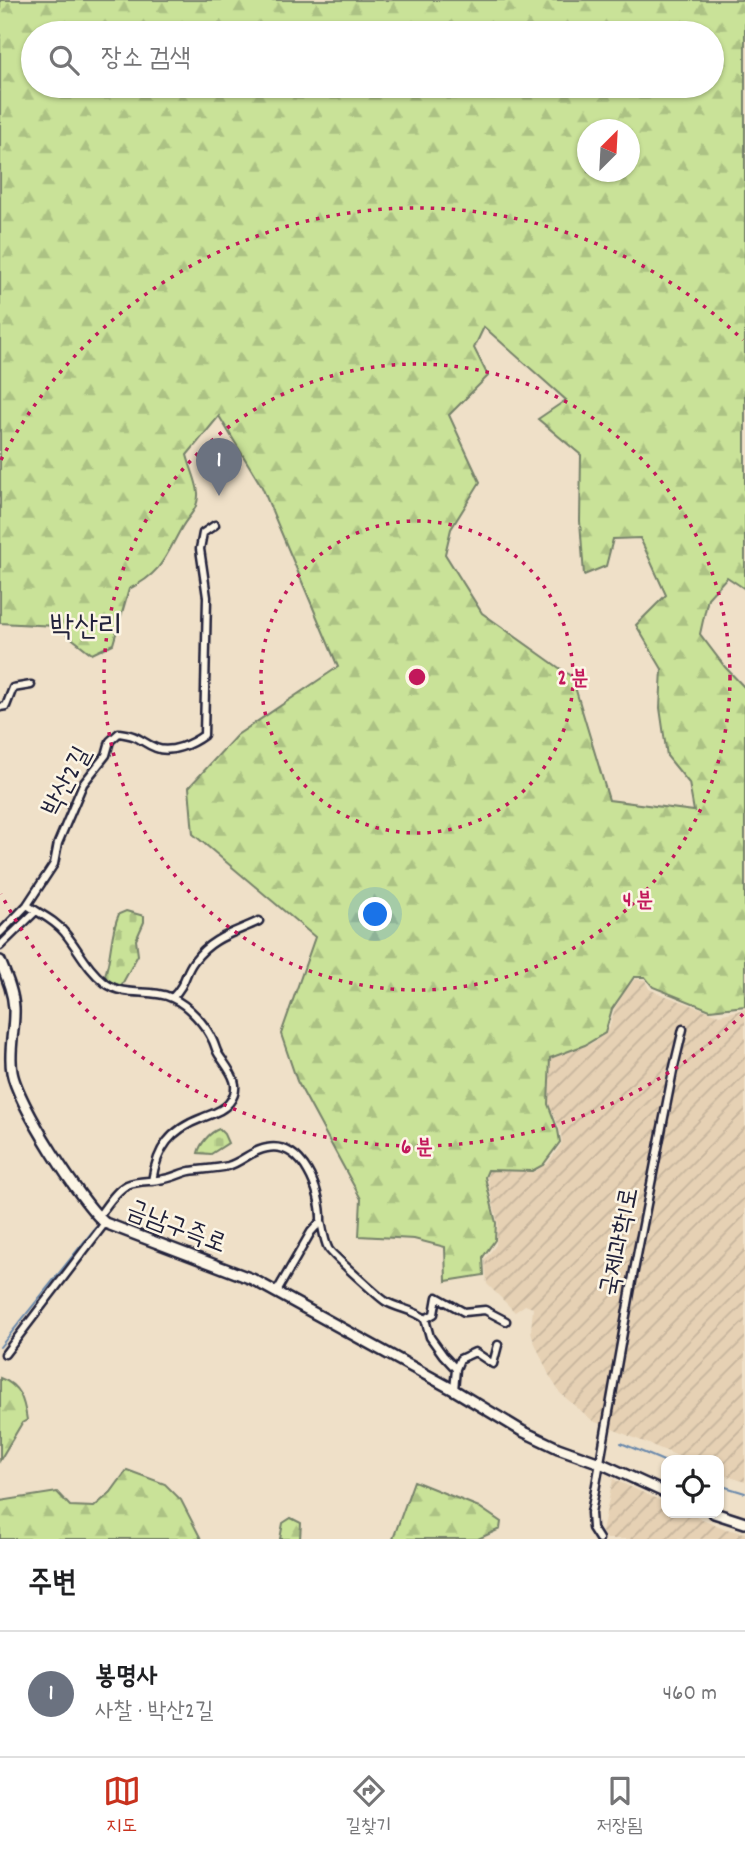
<!DOCTYPE html>
<html lang="ko">
<head>
<meta charset="utf-8">
<style>
	body { margin:0; font-family:Dekko,"Poor Story",sans-serif; background:#f6f6f6; color:#202124 }
	.controls { position:absolute; right:21px; bottom:21px; display:grid; overflow:hidden; border-radius:14px; box-shadow:0 2px 5px #0004 }
	.controls button { width:63px; height:63px; display:grid; place-items:center; padding:0; border:0; border-bottom:2px solid #e0e0e0; background:#fff; color:#202124; font:35px sans-serif }
	.compass { position:absolute; left:577px; top:119px; width:63px; height:63px; border-radius:50%; background:#fff; box-shadow:0 2px 5px #0004; rotate:24deg }
	.you { position:absolute; left:376px; top:915px; width:24px; height:24px; margin:-18px; border:5px solid #fff; border-radius:50%; background:#1a73e8; box-shadow:0 0 0 10px #1a73e833 }
	.badge { display:grid; place-items:center; width:46px; height:46px; border-radius:50%; background:#c8321e; color:#fff; font-size:23px; font-weight:700 }
	.pin { position:absolute; translate:-50% -58px; filter:drop-shadow(0 2px 4px #0008) }
	.pin::after { content:''; position:absolute; top:37px; width:24px; height:21px; background:inherit; clip-path:polygon(0 0,100% 0,50% 100%) }
	.list { margin:0; padding:0; list-style:none }
	h2 { display:flex; justify-content:space-between; align-items:center; height:91px; margin:0; padding:0 28px; font-size:30px }
	h2 small { font-size:23px; font-weight:400; color:#757577 }
	.list li { display:grid; grid-template-columns:46px 1fr auto; gap:21px; align-items:center; box-sizing:border-box; height:126px; padding:0 28px; border-top:2px solid #e0e0e0 }
	.list b { display:block; font-size:26px; white-space:nowrap }
	.list p { margin:0; font-size:23px; white-space:nowrap; color:#757577 }
	.list em { font-size:23px; font-style:normal; color:#757577 }
	.icon { flex:none; width:38px; height:38px; fill:none; stroke:currentColor; stroke-width:2; stroke-linecap:round; stroke-linejoin:round }
	.map { position:relative; flex:none; width:745px; height:1539px; overflow:hidden }
	.search { position:absolute; background:#fff; box-shadow:0 2px 5px #0004; left:21px; right:21px; top:21px; height:77px; display:flex; align-items:center; gap:18px; box-sizing:border-box; padding:0 24px; border-radius:38px; color:#757577; font-size:26px }
	.sheet { height:217px; background:#fff }
	nav { display:flex; justify-content:space-around; align-items:center; box-sizing:border-box; height:98px; border-top:2px solid #e0e0e0; background:#fff; font-size:19px; color:#757577 }
	nav a { display:grid; justify-items:center; gap:4px }
	nav .on { color:#c8321e }
	.map>svg:first-child { display:block }
</style>
</head>
<body>
<div class="map">
<svg width="745" height="1539" viewBox="0 0 745 1539">
	<defs>
		<pattern id="industrial-furrows" width="10" height="10" patternUnits="userSpaceOnUse" patternTransform="scale(1.75)"><rect width="10" height="10" fill="#e6d1b4"/><path d="M-1 1l2-2M0 10L10 0M9 11l2-2" fill="none" stroke="#c5b39c"/></pattern>
		<pattern id="forest-firs" width="22" height="20" patternUnits="userSpaceOnUse" patternTransform="scale(1.75)"><rect width="22" height="20" fill="#c9e298"/><path d="M5 1l3.5 6h-7zM16 11l3.5 6h-7z" fill="#acc284"/></pattern>
		<pattern id="cemetery-stones" width="16" height="16" patternUnits="userSpaceOnUse" patternTransform="scale(1.75)"><rect width="16" height="16" fill="#c9e298"/><path d="M2 7V4a2 2 0 0 1 4 0v3zM10 15v-3a2 2 0 0 1 4 0v3z" fill="#acc284"/></pattern>
	</defs>
	<rect width="100%" height="100%" fill="#efe0c8"/>
	<filter id="ink" filterUnits="userSpaceOnUse"><feTurbulence type="fractalNoise" baseFrequency=".0143" numOctaves="2"/><feDisplacementMap in="SourceGraphic" scale="14" xChannelSelector="R" yChannelSelector="G"/><feConvolveMatrix kernelMatrix="1 2 1 2 8 2 1 2 1" color-interpolation-filters="sRGB"/></filter>
	<g filter="url(#ink)">
		<path fill="url(#industrial-furrows)" d="M635 979 645 980 649 989 658 993 719 1015 745 1009V1482L719 1473V1460H688L593 1421 560 1393 549 1375 533 1339 531 1331 533 1308 525 1305 515 1312 487 1284 485 1259 496 1245 498 1223 487 1177 489 1171 534 1172 548 1163 561 1145 562 1140 560 1129 549 1104 551 1059 592 1043 602 1036 609 1029 615 1008 626 989Z
			M613 1479 666 1503V1513H688L726 1529 745 1533V1539H607L602 1532Z"/>
		<path fill="url(#forest-firs)" stroke="#76826a" stroke-width="2" fill-rule="evenodd" d="M0 0H745V589L727 577 708 598 700 634 725 667 745 688V1006L710 1010 653 987 645 977H634L612 1009 605 1033 585 1045 550 1058 548 1104 558 1130 560 1142 543 1165 532 1171 488 1170 485 1177 496 1223 495 1240 483 1257 484 1275 446 1281 445 1247 414 1239 359 1236 361 1199 297 1081 281 1034 315 937 193 834 189 787 237 735 338 667 262 487 219 416 187 455C190 467 197 481 198 493 199 509 189 515 182 527 165 557 162 573 129 589L113 644 92 654 56 626 0 623ZM712 33V86H33V33ZM588 130H630V172H588ZM484 327 566 400 538 419 581 455 580 521 584 575 606 566 613 539 640 538 666 595 636 625 662 669 660 708 667 756 689 783 694 811 609 800 572 677 482 613 445 554 451 529 480 482 449 415 488 376 474 348Z
			M0 1378C20 1385 24 1400 27 1420L22 1423 0 1460Z
			M127 1470 165 1484 181 1500 201 1539H0V1501L57 1492 70 1506 94 1507 111 1492Z
			M414 1481 479 1507 501 1522 500 1529 478 1539H393Z
			M291 1518 301 1523 300 1539H280L283 1523Z"/>
		<path fill="url(#cemetery-stones)" stroke="#76826a" stroke-width="2" d="M126 911 144 916V922L136 940 138 955 121 986 107 980 105 975C112 955 110 933 119 914Z
			M219 1129 224 1134 228 1143 211 1154 198 1153C200 1144 210 1132 219 1129Z"/>
		<g fill="none" stroke-linecap="round" stroke-linejoin="round">
			<path stroke="#6a89ac" stroke-width="2" d="M0 1347 95 1228
				M621 1443 666 1462
				M719 1485 745 1493"/>
			<defs>
				<path id="street" d="M0 707 6 706 13 688 31 685
					M27 905C40 914 55 920 65 933 79 950 87 969 105 983 125 998 151 988 172 998 188 1005 206 1025 213 1041 215 1045 216 1051 219 1055 228 1069 244 1085 229 1103 223 1111 211 1114 202 1118 170 1130 157 1148 152 1181
					M0 933 27 905 54 864 58 843 83 784 106 755 110 741 119 733C141 736 139 741 156 748 170 754 192 744 204 735L207 597 200 549 203 533 215 525
					M0 946 36 911
					M172 998C187 983 184 974 194 961 212 937 234 933 259 921
					M98 1217C106 1207 115 1191 127 1185 138 1180 152 1182 164 1179 173 1178 181 1173 190 1171 202 1169 215 1169 228 1166 242 1162 252 1150 267 1148 303 1141 322 1193 321 1221L311 1232 277 1291
					M321 1221C323 1230 324 1240 328 1248 329 1252 379 1297 385 1301 398 1309 413 1309 425 1319
					M425 1319 434 1314 437 1297 464 1312 485 1310 506 1321
					M425 1319 430 1337 443 1355 456 1369 454 1390
					M5 1354 105 1223
					M456 1369 460 1359 475 1352 493 1364 498 1345
					M599 1539 592 1528 591 1513 633 1276 673 1071 683 1029"/>
				<path id="secondary" d="M0 961C6 976 13 991 14 1008 15 1029 8 1051 12 1072 17 1102 81 1203 105 1223L252 1279 454 1390 522 1431 558 1448 600 1463 666 1493
					M714 1513 745 1523"/>
			</defs>
			<use href="#street" stroke="#22223b" stroke-width="11"/>
			<use href="#secondary" stroke="#22223b" stroke-width="14"/>
			<use href="#street" stroke="#fcf5e5" stroke-width="6"/>
			<use href="#secondary" stroke="#fcf5e5" stroke-width="9"/>
		</g>
	</g>
	<g fill="none" stroke="#c2185b" stroke-width="3.5" stroke-dasharray="3.5 7">
		<circle cx="417" cy="677" r="156"/>
		<circle cx="417" cy="677" r="313"/>
		<path d="M743 1014A469 469 0 0 1 1 894M1 460A469 469 0 0 1 743 340"/>
	</g>
	<g text-anchor="middle" dominant-baseline="central" stroke-width="5" stroke-linejoin="round" paint-order="stroke">
		<g font-size="26" fill="#22223b" stroke="#fcf5e5">
			<text transform="translate(68 782) rotate(-62)">박산2길</text>
			<text transform="translate(176 1228) rotate(21)">금남구즉로</text>
			<text transform="translate(621 1242) rotate(-79)">국제과학1로</text>
		</g>
		<g font-size="30" fill="#22223b" stroke="#fcf5e5">
			<text x="86" y="629">박산리</text>
		</g>
	</g>
	<circle cx="417" cy="677" r="10" fill="#c2185b" stroke="#fcf5e5" stroke-width="3.5"/>
	<g font-size="21" text-anchor="middle" font-weight="bold" fill="#c2185b" stroke="#fcf5e5" stroke-width="5" stroke-linejoin="round" paint-order="stroke">
		<text x="573" y="684">2 분</text>
		<text x="638" y="906">4 분</text>
		<text x="417" y="1153">6 분</text>
	</g>
</svg>
<div class="controls">
<button><svg class="icon" aria-label="locate" viewBox="0 0 24 24"><circle cx="12" cy="12" r="6"/><path d="M12 2v4M12 18v4M2 12h4M18 12h4"/></svg></button>
</div>
<svg class="compass" viewBox="-18 -18 36 36"><path d="M0-13l5 13h-10z" fill="#e53935"/><path d="M0 13l5-13h-10z" fill="#757577"/></svg>
<div class="you"></div>
<div class="pin badge" style="left:219px;top:496px;background:#6b7280">1</div>
<div class="search"><svg class="icon" aria-label="search" viewBox="0 0 24 24"><circle cx="10" cy="10" r="6"/><path d="M15 15l6 6"/></svg>장소 검색</div>
</div>
<section class="sheet">
<h2>주변<small></small></h2>
<ul class="list">
<li><span class="badge" style="background:#6b7280">1</span><div><b>봉명사</b><p>사찰 · 박산2길</p></div><em>460 m</em></li>
</ul>
</section>
<nav>
<a class="on"><svg class="icon" aria-label="map" viewBox="0 0 24 24"><path d="M3 6l6-2 6 2 6-2v14l-6 2-6-2-6 2zM9 4v14M15 6v14"/></svg>지도</a>
<a><svg class="icon" aria-label="directions" viewBox="0 0 24 24"><path d="M12 3l9 9-9 9-9-9zM9 14v-3h6M13 9l2 2-2 2"/></svg>길찾기</a>
<a><svg class="icon" aria-label="saved" viewBox="0 0 24 24"><path d="M7 4h10v16l-5-4-5 4z"/></svg>저장됨</a>
</nav>
</body>
</html>
